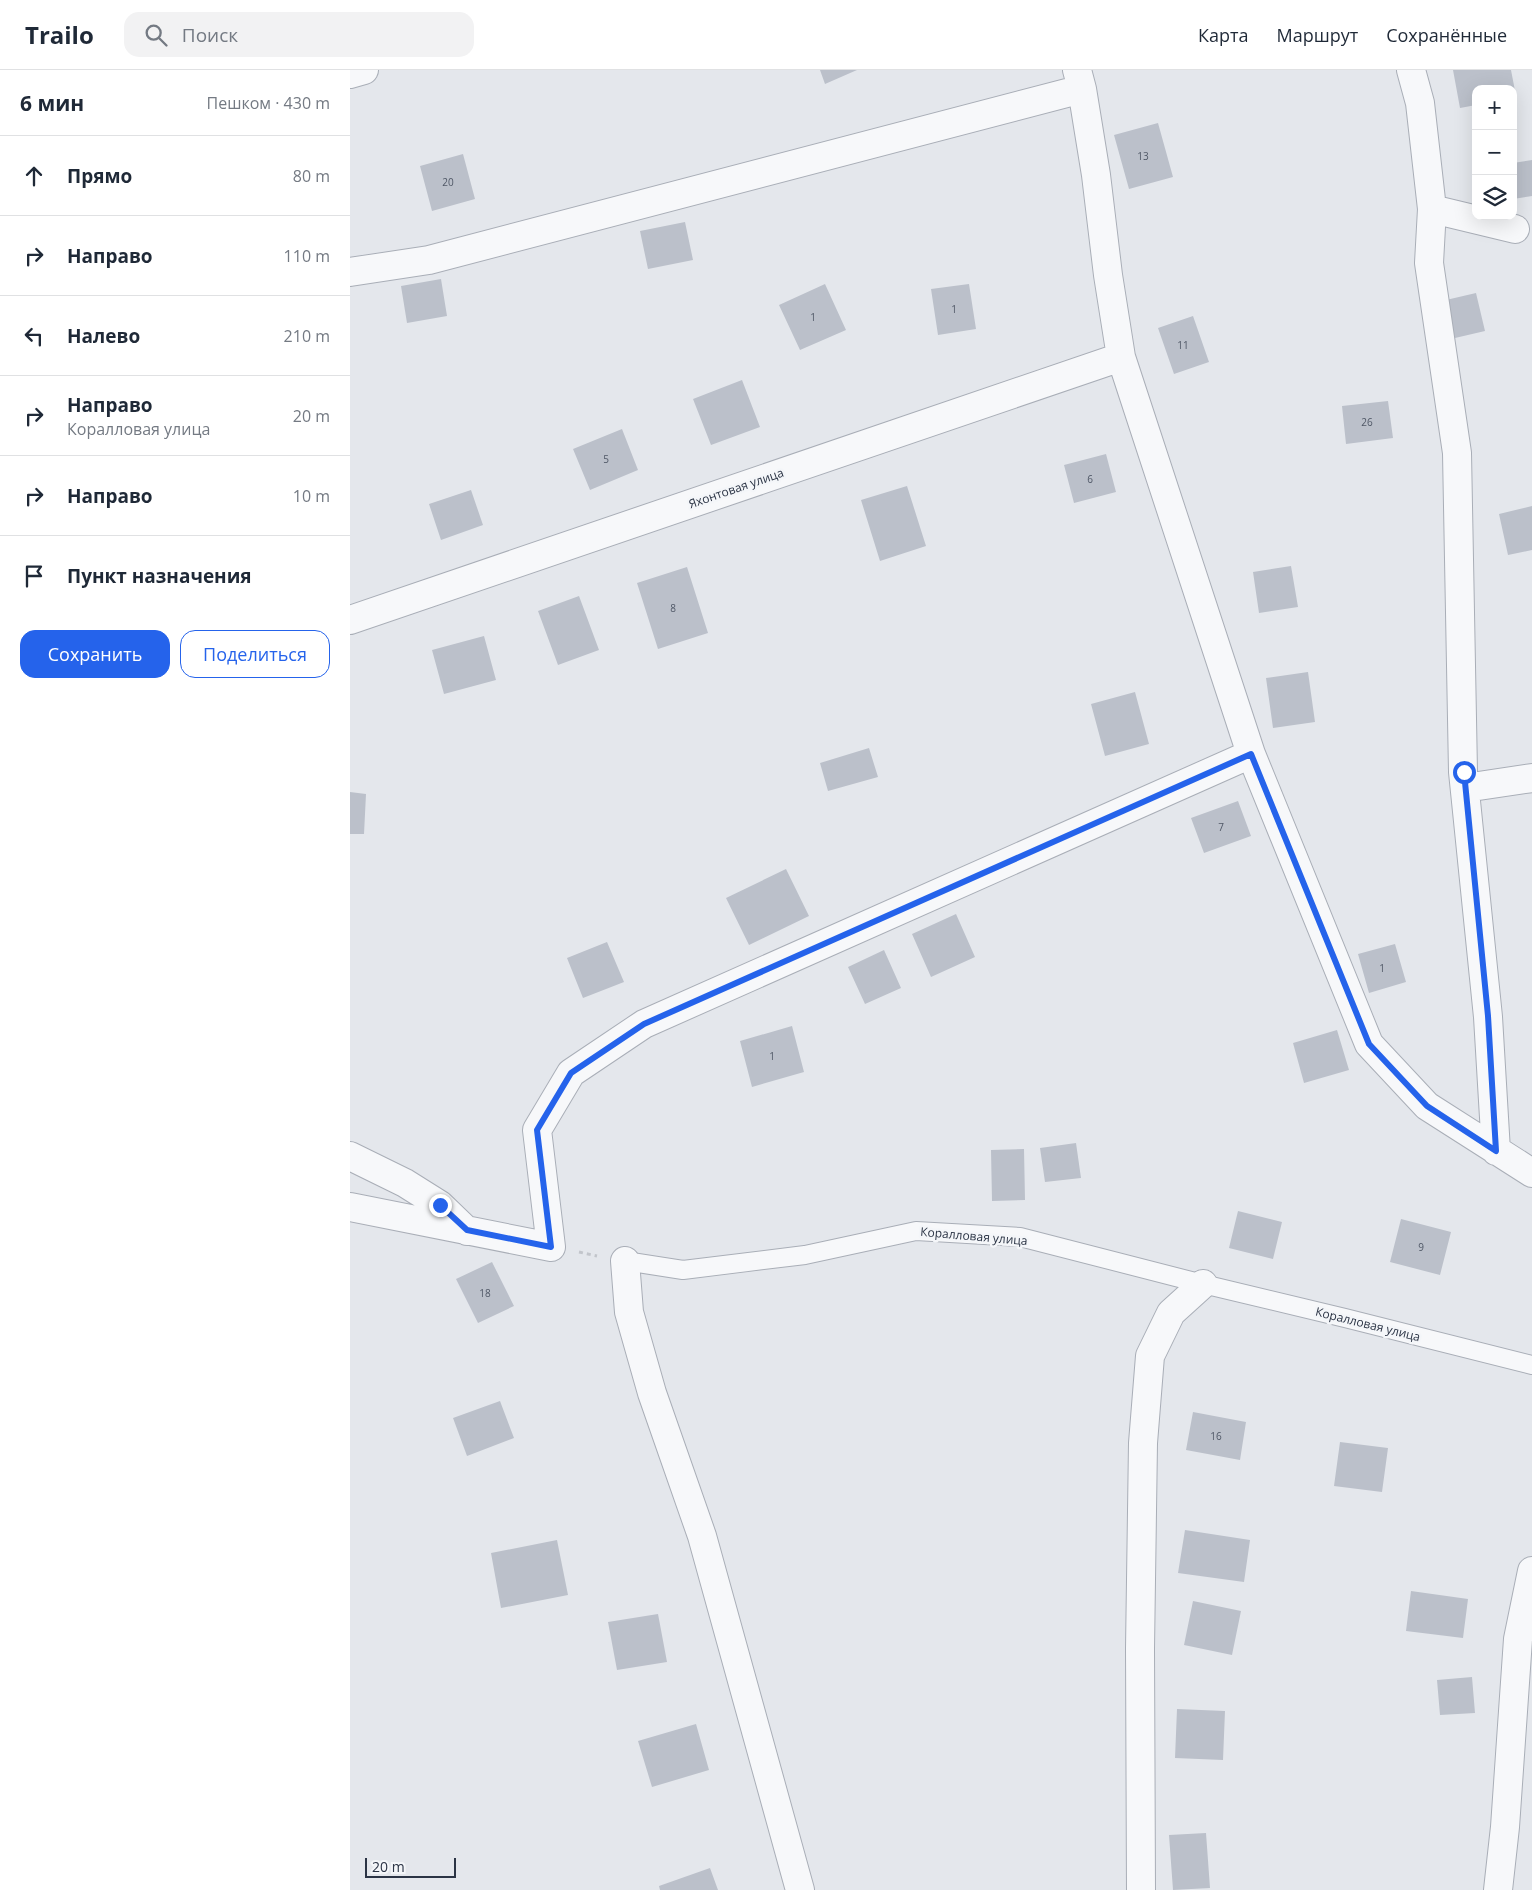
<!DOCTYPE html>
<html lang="ru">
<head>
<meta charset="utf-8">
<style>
	body { margin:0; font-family:"Open Sans",sans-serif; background:#f2f2f3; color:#1f2937 }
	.controls { position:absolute; right:15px; top:15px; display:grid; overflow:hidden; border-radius:10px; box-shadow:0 5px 20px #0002 }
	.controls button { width:45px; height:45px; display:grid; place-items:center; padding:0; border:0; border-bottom:1px solid #e0e1e3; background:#fff; color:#1f2937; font:25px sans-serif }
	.scale { position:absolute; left:15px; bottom:12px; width:91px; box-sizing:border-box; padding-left:5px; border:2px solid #2b3445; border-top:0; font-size:14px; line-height:18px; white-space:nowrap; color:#2b3445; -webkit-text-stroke:4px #f4f6f9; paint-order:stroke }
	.stop { position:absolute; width:15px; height:15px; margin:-11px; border:4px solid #2563eb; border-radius:50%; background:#fff }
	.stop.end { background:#2563eb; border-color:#fff; box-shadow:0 1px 5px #0008 }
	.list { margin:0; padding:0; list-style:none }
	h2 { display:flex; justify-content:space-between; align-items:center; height:65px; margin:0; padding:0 20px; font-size:21px }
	h2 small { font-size:16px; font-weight:400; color:#747a83 }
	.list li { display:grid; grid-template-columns:32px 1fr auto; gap:15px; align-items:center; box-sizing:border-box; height:80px; padding:0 20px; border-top:1px solid #e0e1e3 }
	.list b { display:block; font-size:19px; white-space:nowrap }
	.list p { margin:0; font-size:16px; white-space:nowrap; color:#747a83 }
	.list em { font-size:16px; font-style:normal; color:#747a83 }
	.actions { display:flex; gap:10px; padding:15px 20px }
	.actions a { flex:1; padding:11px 0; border:1px solid #2563eb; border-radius:15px; text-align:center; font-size:18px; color:#2563eb }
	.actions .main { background:#2563eb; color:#fff }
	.icon { flex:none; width:28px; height:28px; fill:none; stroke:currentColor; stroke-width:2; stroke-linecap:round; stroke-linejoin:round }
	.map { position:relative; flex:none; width:1182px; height:1820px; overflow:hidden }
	header { display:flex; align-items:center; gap:30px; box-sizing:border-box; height:70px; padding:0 25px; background:#fff; border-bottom:1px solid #e0e1e3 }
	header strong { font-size:24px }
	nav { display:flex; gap:28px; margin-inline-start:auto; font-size:18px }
	.search { width:350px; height:45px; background:#f2f2f3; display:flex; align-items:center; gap:12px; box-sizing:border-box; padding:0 18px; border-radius:15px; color:#747a83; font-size:19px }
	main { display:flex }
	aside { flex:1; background:#fff }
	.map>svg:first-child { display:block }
</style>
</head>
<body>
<header>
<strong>Trailo</strong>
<div class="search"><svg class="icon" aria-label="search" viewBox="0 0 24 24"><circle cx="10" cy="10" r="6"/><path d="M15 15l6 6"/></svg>Поиск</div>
<nav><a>Карта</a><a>Маршрут</a><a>Сохранённые</a></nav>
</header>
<main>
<aside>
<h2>6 мин<small>Пешком · 430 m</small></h2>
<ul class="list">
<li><svg class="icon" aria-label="ahead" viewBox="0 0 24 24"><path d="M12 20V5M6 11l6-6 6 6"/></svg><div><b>Прямо</b></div><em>80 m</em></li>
<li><svg class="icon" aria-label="right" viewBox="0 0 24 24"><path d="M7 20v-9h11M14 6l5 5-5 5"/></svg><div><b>Направо</b></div><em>110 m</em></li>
<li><svg class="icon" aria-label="left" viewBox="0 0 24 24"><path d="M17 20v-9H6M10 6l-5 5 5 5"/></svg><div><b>Налево</b></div><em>210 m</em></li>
<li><svg class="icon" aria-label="right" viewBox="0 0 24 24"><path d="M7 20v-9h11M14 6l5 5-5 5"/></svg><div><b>Направо</b><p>Коралловая улица</p></div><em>20 m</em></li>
<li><svg class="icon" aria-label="right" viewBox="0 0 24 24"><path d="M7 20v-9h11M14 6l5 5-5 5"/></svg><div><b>Направо</b></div><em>10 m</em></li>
<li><svg class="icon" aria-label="arrive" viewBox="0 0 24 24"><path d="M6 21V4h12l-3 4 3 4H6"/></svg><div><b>Пункт назначения</b></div></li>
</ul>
<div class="actions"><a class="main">Сохранить</a><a>Поделиться</a></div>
</aside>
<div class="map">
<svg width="1182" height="1820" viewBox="0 0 1182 1820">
	<rect width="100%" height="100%" fill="#e4e7ec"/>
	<path fill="#bbc0ca" d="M470 0H507L475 14Z
		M1103 0H1161L1166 26 1163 27V19H1126V35L1110 38Z
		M808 53 823 107 779 119 764 65Z
		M113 84 125 129 82 141 70 96Z
		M1182 90V126L1163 129V93Z
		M335 152 343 190 298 199 290 161Z
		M91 209 97 246 57 253 51 216Z
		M475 214 496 260 450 280 429 235Z
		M619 214 626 259 588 265 581 219Z
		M1126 223 1135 261 1105 268 1096 230Z
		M843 246 859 292 824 304 808 258Z
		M392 310 410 357 361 375 343 329Z
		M1038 331 1043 368 996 374 992 336Z
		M272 359 288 400 240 420 223 379Z
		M756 384 766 422 724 433 714 395Z
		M557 416 576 476 530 491 511 430Z
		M121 420 133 455 91 470 79 434Z
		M1182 436V480L1158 485 1149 444Z
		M941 496 948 537 909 543 903 502Z
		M337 497 358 563 308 579 287 513Z
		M229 526 249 580 208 595 188 541Z
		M134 566 146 610 94 624 82 580Z
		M958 602 965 652 923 658 916 608Z
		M785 622 799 674 755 686 741 634Z
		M519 678 528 707 478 721 470 693Z
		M0 722 16 724 14 764H0Z
		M888 731 901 766 854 783 841 748Z
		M436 799 459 846 399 875 376 828Z
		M606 844 625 887 581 907 562 864Z
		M257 872 274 912 233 928 217 888Z
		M1045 874 1056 912 1019 923 1008 884Z
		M534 880 551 918 515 934 498 897Z
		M442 956 454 1002 402 1017 390 971Z
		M987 960 999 1000 954 1013 943 973Z
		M726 1073 731 1108 695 1112 690 1078Z
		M674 1079 675 1130 642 1131 641 1080Z
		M888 1141 932 1152 923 1189 879 1178Z
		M1051 1149 1101 1162 1090 1205 1040 1192Z
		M142 1192 164 1236 128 1253 106 1209Z
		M150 1331 164 1368 117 1386 103 1348Z
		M843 1342 896 1352 890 1390 836 1380Z
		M990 1372 1038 1378 1032 1422 984 1416Z
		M835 1460 900 1470 894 1512 828 1503Z
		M207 1470 218 1525 151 1538 141 1483Z
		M1061 1521 1118 1529 1113 1568 1056 1561Z
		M843 1531 891 1541 882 1585 834 1575Z
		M308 1544 317 1592 267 1600 258 1552Z
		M1122 1607 1125 1643 1090 1645 1087 1610Z
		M827 1639 875 1641 873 1690 825 1688Z
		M346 1654 359 1700 302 1717 288 1671Z
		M856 1763 860 1818 823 1820 819 1765Z
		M360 1798 368 1820H310L309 1816Z"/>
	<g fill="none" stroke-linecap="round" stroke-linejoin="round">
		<defs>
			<path id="lane" d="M275 1191 333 1200 455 1185 566 1161 670 1167 853 1214 995 1248 1182 1295"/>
			<path id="street" d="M727 0 732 19 746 105 758 205 771 287 901 684 1019 974 1077 1036 1182 1103
				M1061 0 1070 33 1082 139 1079 193 1107 383 1113 702 1138 947 1146 1081
				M0 4 14 0
				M1082 139 1165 159
				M0 202 79 190 732 19
				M0 550 771 287
				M1115 718 1182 708
				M0 1086 55 1113 90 1135 117 1161
				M0 1137 201 1177 187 1060 221 1003 294 954 901 684
				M275 1191 279 1242 302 1323 352 1466 450 1820
				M791 1820 790 1579 793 1373 800 1286 821 1243 853 1214
				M1148 1820 1155 1757 1168 1569 1182 1501"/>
		</defs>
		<use href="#lane" stroke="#a9aeb7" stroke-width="20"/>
		<use href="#street" stroke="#a9aeb7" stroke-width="30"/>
		<path stroke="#c2c5cb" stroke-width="3" stroke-dasharray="4 4" stroke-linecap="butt" d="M229 1182 247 1186"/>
		<use href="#lane" stroke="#f7f8fa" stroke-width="18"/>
		<use href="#street" stroke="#f7f8fa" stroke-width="28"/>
	</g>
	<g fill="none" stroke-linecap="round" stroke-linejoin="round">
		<path stroke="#2563eb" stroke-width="6" d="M90 1135 117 1160 201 1177 187 1060 221 1003 294 954 901 684 1019 974 1077 1036 1146 1081 1138 946 1114 702"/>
	</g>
	<g text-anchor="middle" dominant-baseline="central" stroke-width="5" stroke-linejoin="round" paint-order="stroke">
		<g font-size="10" fill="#4f5766">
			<text x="793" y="86">13</text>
			<text x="98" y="112">20</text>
			<text x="604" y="239">1</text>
			<text x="463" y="247">1</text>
			<text x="833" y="275">11</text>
			<text x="1017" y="352">26</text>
			<text x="256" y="389">5</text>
			<text x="740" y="409">6</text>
			<text x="323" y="538">8</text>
			<text x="871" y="757">7</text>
			<text x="1032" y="898">1</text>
			<text x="422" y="986">1</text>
			<text x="1071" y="1177">9</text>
			<text x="135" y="1223">18</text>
			<text x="866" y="1366">16</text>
		</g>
		<g font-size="12" fill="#2b3445" stroke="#f4f6f9">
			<text transform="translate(386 418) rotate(-19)">Яхонтовая улица</text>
			<text transform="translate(624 1166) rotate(5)">Коралловая улица</text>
			<text transform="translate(1018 1254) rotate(14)">Коралловая улица</text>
		</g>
	</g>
</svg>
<div class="controls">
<button>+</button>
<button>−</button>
<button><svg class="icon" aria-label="layers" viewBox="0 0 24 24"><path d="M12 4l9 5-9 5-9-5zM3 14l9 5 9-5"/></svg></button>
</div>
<div class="scale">20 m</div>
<div class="stop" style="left:1114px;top:702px"></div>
<div class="stop end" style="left:90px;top:1135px"></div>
</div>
</main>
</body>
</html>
